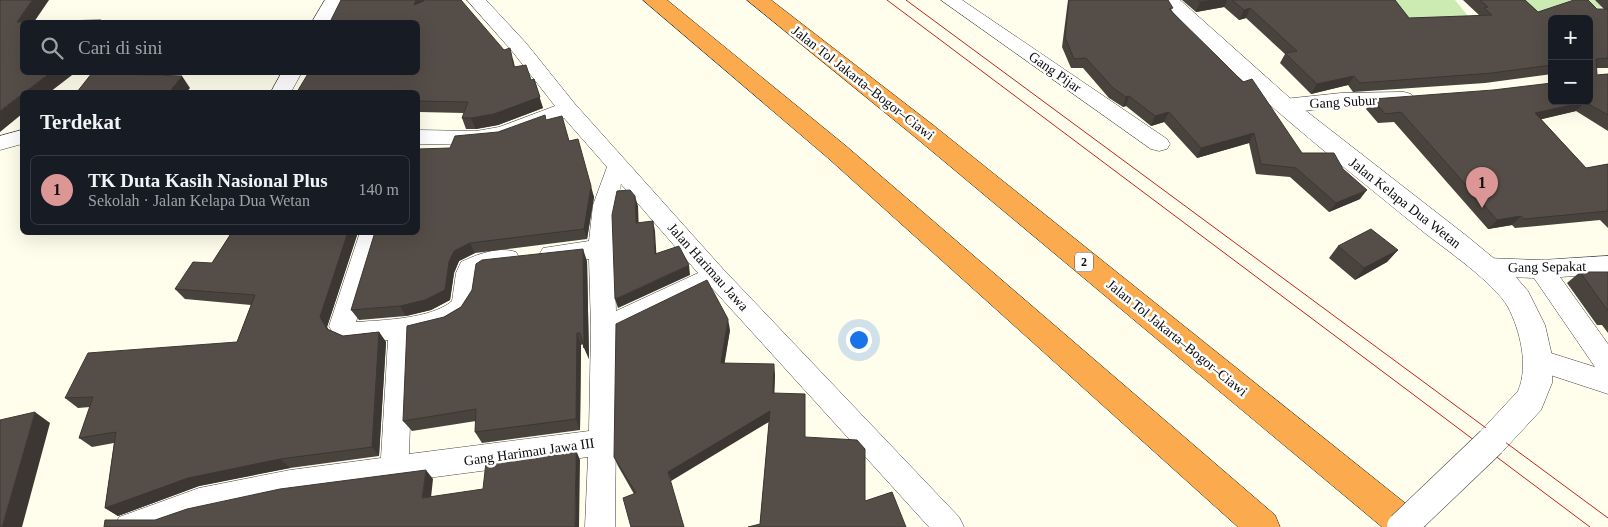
<!DOCTYPE html>
<html lang="id">
<head>
<meta charset="utf-8">
<style>
	body { margin:0; font-family:"Times New Roman",serif; background:#20242c; color:#f1f3f6 }
	.controls { position:absolute; right:15px; top:15px; display:grid; overflow:hidden; border-radius:8px; box-shadow:0 5px 20px #0002 }
	.controls button { width:45px; height:45px; display:grid; place-items:center; padding:0; border:0; border-bottom:1px solid #363941; background:#171b24; color:#f1f3f6; font:25px sans-serif }
	.you { position:absolute; left:858px; top:339px; width:18px; height:18px; margin:-12px; border:4px solid #fff; border-radius:50%; background:#1a73e8; box-shadow:0 0 0 8px #1a73e833 }
	.badge { display:grid; place-items:center; width:32px; height:32px; border-radius:50%; background:#db9695; color:#111; font-size:16px; font-weight:700 }
	.pin { position:absolute; translate:-50% -41px; filter:drop-shadow(0 1px 2px #0008) }
	.pin::after { content:''; position:absolute; top:26px; width:18px; height:15px; background:inherit; clip-path:polygon(0 0,100% 0,50% 100%) }
	.list { margin:0; padding:0; list-style:none }
	h2 { display:flex; justify-content:space-between; align-items:center; height:65px; margin:0; padding:0 20px; font-size:21px }
	h2 small { font-size:16px; font-weight:400; color:#9ea1a6 }
	.list li { display:grid; grid-template-columns:32px 1fr auto; gap:15px; align-items:center; box-sizing:border-box; height:70px; margin:0 10px 10px; padding:0 10px; border:1px solid #363941; border-radius:8px }
	.list b { display:block; font-size:19px; white-space:nowrap }
	.list p { margin:0; font-size:16px; white-space:nowrap; color:#9ea1a6 }
	.list em { font-size:16px; font-style:normal; color:#9ea1a6 }
	.icon { flex:none; width:28px; height:28px; fill:none; stroke:currentColor; stroke-width:2; stroke-linecap:round; stroke-linejoin:round }
	.map { position:relative; flex:none; width:1608px; height:527px; overflow:hidden }
	.search { position:absolute; background:#171b24; box-shadow:0 5px 20px #0002; left:20px; top:20px; width:400px; height:55px; display:flex; align-items:center; gap:12px; box-sizing:border-box; padding:0 18px; border-radius:8px; color:#9ea1a6; font-size:19px }
	.panel { position:absolute; background:#171b24; box-shadow:0 5px 20px #0002; left:20px; top:90px; width:400px; height:145px; border-radius:8px }
	.map>svg:first-child { display:block }
</style>
</head>
<body>
<div class="map">
<svg width="1608" height="527" viewBox="0 0 1608 527">
	<rect width="100%" height="100%" fill="#fffdeb"/>
	<path fill="#cbebb3" d="M1296 0H1455L1468 16 1411 21Z
		M1512 0H1608V6L1598 8 1586 2 1552 19Z"/>
	<g fill="none" stroke-linecap="round" stroke-linejoin="round">
		<defs>
			<path id="minor" d="M325 0H343L330 22H312Z
				M467 0H486L526 43 575 104 723 269 959 517 964 527H929L712 288 617 334 615 527H585L588 457 290 496 199 516 168 527H114L119 517 199 488 290 470 381 458 388 340 351 344 335 337 329 326 360 232H383L356 322C383 320 431 319 452 301L456 273 461 262C478 254 498 246 516 252L520 259 516 266 488 271 480 275C478 284 479 294 476 302 468 328 436 332 413 336L409 454 589 431 591 328 589 259 551 264 543 262 539 255 543 248 589 241 593 205 607 167 564 118 502 141 476 145 418 144V130L476 131 499 127 555 106 512 51ZM621 184 698 273 616 311 613 225Z
				M941 0H962L1167 139 1170 144 1167 149 1159 151 1151 149Z
				M282 72H302L291 92H271Z
				M1404 92 1411 94 1414 99 1411 104 1341 107 1284 113 1277 111 1274 106 1277 101 1284 99 1341 93Z
				M22 130V144L0 150V136Z
				M1608 256V274L1560 277 1608 344V394L1529 368 1525 360 1529 352 1538 349 1595 367 1534 278 1485 276 1477 274 1473 267 1477 260 1485 258 1541 260Z"/>
			<path id="tertiary" d="M1157 0H1180L1292 100 1468 237 1514 275 1528 291 1545 325 1553 360 1552 383 1541 410 1502 452 1491 457 1480 452 1475 442 1480 432 1518 391C1529 366 1520 330 1508 307 1494 283 1448 251 1426 234 1355 176 1284 120 1218 58 1199 40 1171 20 1157 0Z"/>
			<path id="motorway" d="M643 0H667L846 146 1275 515 1280 527H1238L828 158Z
				M747 0H771L933 125 1420 515 1425 527H1382L915 137Z"/>
		</defs>
		<use href="#minor" stroke="#3f3f3f" stroke-width="1"/>
		<use href="#tertiary" stroke="#3f3f3f" stroke-width="1"/>
		<use href="#motorway" stroke="#1d1d1d" stroke-width="1"/>
		<use href="#minor" fill="#fff" fill-rule="evenodd"/>
		<use href="#tertiary" fill="#fff" fill-rule="evenodd"/>
		<use href="#motorway" fill="#fbab4d" fill-rule="evenodd"/>
		<path stroke="#c1251e" stroke-width="1" d="M887 0 1590 527
			M906 0 1608 518"/>
		<defs>
			<path id="tertiary-bridge" d="M1402 527 1491 442"/>
		</defs>
		<use href="#tertiary-bridge" stroke="#3f3f3f" stroke-width="31" stroke-linecap="butt"/>
		<use href="#tertiary-bridge" stroke="#fff" stroke-width="30"/>
	</g>
	<path fill="#49433e" d="M341 0H424V1L504 50 513 59 515 67 531 80 543 108 498 125 476 129H466L462 118 464 113 420 112 418 116V72Z
		M1068 0H1168L1172 11 1302 153 1343 169 1360 199 1329 212 1290 177 1256 174 1249 143 1197 158 1164 122 1151 126 1126 106 1123 107 1109 98 1083 68H1071L1062 47Z
		M1182 0H1395L1409 18 1478 16 1479 15 1463 0H1525L1538 12 1604 9 1595 0H1608V68H1596L1597 75 1608 74V131L1576 111 1541 119 1586 168 1608 164V228L1600 220 1515 228 1512 225 1488 229 1394 122 1378 123 1366 109 1373 99 1589 101 1552 19V74L1485 83 1353 92 1348 85 1311 94 1280 63 1285 54 1246 18 1239 20 1224 7 1196 12Z
		M546 120 569 141 594 197 587 239 475 253 459 261 454 273 450 300 431 310 406 316 359 320 351 310 450 148 498 132Z
		M232 232H358L327 327 329 330 343 336 379 332 386 342 379 456 290 468 199 486 118 516 105 508 114 443 92 447 79 438 90 407 78 408 65 398 237 342 251 305 185 299 175 289 212 263Z
		M1338 246 1398 250 1387 262 1355 280 1329 258Z
		M587 261 589 359 583 344 581 345 580 430 482 443 475 432 476 421 412 431 403 421 444 317 461 307Z
		M1580 272H1608V333L1602 325H1597L1567 283Z
		M730 330 724 363 775 374 774 393 805 437 865 501 760 524 769 422 634 494 618 466 614 457Z"/>
	<path fill="#3c3732" d="M32 0H49L34 22H17Z
		M416 0H424L418 16 414 5Z
		M1213 0H1227L1224 7 1196 12 1200 2Z
		M1250 8 1246 18 1239 20 1244 10Z
		M51 72H76L50 92H25Z
		M182 76 190 88 187 92H169Z
		M1354 76 1348 85 1311 94 1317 84Z
		M534 79 543 108 498 125 476 129 471 118Z
		M22 94V114L0 132V111Z
		M1129 96 1126 106 1123 107 1126 97Z
		M1585 102 1576 111 1526 123 1535 113Z
		M418 107 420 112 418 116Z
		M1169 112 1164 122 1151 126 1155 116Z
		M1254 133 1249 143 1197 158 1201 148Z
		M591 186 594 197 587 239 584 229Z
		M1367 190 1360 199 1329 212 1336 203Z
		M635 196 638 206 639 233 636 223Z
		M1521 216 1512 225 1488 229 1497 220Z
		M653 221 655 231 657 264 655 254Z
		M348 232H358L327 327 334 339 327 329 320 317Z
		M470 243 475 253 459 261 454 273 450 300 431 310 406 316 400 306 449 262 454 251Z
		M583 249 587 261 589 359 584 348Z
		M1398 250 1387 262 1355 280 1364 268Z
		M689 265 690 275 618 308 615 299Z
		M728 319 730 330 723 373 721 363Z
		M379 332 386 342 379 456 372 447Z
		M577 333 581 345 580 430 576 419Z
		M774 364 775 374 774 403 773 393Z
		M770 411V421L671 481 668 472Z
		M35 412 50 423 22 527H2Z
		M576 450 580 460 579 527H575Z
		M280 459 290 468 199 486 118 516 105 508 188 478Z
		M426 470 433 479 430 507 422 498Z"/>
	<path fill="#554e48" stroke="#3c3732" d="M0 0H32L17 22 101 20 99 22H22V72H51L25 92H22V94L0 111Z
		M341 0H416L414 5 426 0H461L504 50 510 48 514 67 526 65 531 80 534 79 540 97 494 114 471 118H462L468 102 418 101V92H297L309 72H418V22H330Z
		M1069 0H1168L1173 8 1169 9 1219 58 1243 82 1252 79 1302 153H1334L1343 169 1367 190 1336 203 1296 168 1261 164 1254 133 1201 148 1169 112 1155 116 1129 96 1126 97 1113 88 1086 58 1074 59 1065 37Z
		M1198 0H1213L1200 2Z
		M1232 0H1395L1409 18 1492 15 1484 8 1488 7 1480 0H1525L1538 12 1574 0H1588L1597 9H1608V58L1596 59 1597 75 1608 74V115L1585 102 1535 113 1586 168 1608 164V211L1524 219 1521 216 1497 220 1401 112 1385 114 1373 99 1493 90 1552 83V101H1589V19H1552V65L1492 73 1360 83 1354 76 1317 84 1285 53 1297 51 1250 8 1244 10Z
		M92 73 182 76 169 92H77Z
		M545 115 546 120 562 116 569 141 578 139 591 186 584 229 470 243 454 251 449 262 445 290 425 300 400 306 351 310 375 232H418V149L450 148 455 136 498 132Z
		M630 190 635 196 636 223 653 221 655 254 679 246 689 265 615 299 612 215 617 191Z
		M1371 229 1398 250 1364 268 1338 246Z
		M232 232H348L320 317 327 329 343 336 379 332 372 447 280 459 188 478 105 508 116 432 79 438 93 397 65 398 88 353 237 342 255 295 175 289 193 262 212 263Z
		M583 249 584 348 580 333H577L576 419 475 432 476 409 403 421 407 326 444 317 461 307 472 290 476 264 482 260Z
		M1580 272H1608V311Z
		M707 280 728 319 721 363 774 364 773 393 805 394V437L857 440 865 449V501L892 492 906 527H748L760 524 770 411 668 472 684 527H631L623 498 636 493 614 457 616 324Z
		M35 412 2 527H0V420Z
		M576 450 575 527H104L105 520H155L187 509 280 489 426 470 422 498 483 489 486 462Z"/>
	<g text-anchor="middle" dominant-baseline="central" stroke-width="5" stroke-linejoin="round" paint-order="stroke">
		<rect fill="#fff" stroke="#555" stroke-width="1" x="1075" y="252.5" width="18" height="19" rx="4"/>
		<g font-size="12" font-weight="bold" fill="#0c0c0c">
			<text x="1084" y="262">2</text>
		</g>
		<g font-size="14" fill="#0c0c0c" stroke="#fff">
			<text transform="translate(1055 72) rotate(35)">Gang Pijar</text>
			<text transform="translate(863 83) rotate(38)">Jalan Tol Jakarta–Bogor–Ciawi</text>
			<text transform="translate(1343 102) rotate(-3)">Gang Subur</text>
			<text transform="translate(1405 203) rotate(38)">Jalan Kelapa Dua Wetan</text>
			<text transform="translate(708 267) rotate(48)">Jalan Harimau Jawa</text>
			<text transform="translate(1547 267) rotate(-1)">Gang Sepakat</text>
			<text transform="translate(1177 338) rotate(39)">Jalan Tol Jakarta–Bogor–Ciawi</text>
			<text transform="translate(529 452) rotate(-8)">Gang Harimau Jawa III</text>
		</g>
	</g>
</svg>
<div class="controls">
<button>+</button>
<button>−</button>
</div>
<div class="you"></div>
<div class="pin badge" style="left:1482px;top:208px">1</div>
<div class="search"><svg class="icon" aria-label="search" viewBox="0 0 24 24"><circle cx="10" cy="10" r="6"/><path d="M15 15l6 6"/></svg>Cari di sini</div>
<section class="panel">
<h2>Terdekat<small></small></h2>
<ul class="list">
<li><span class="badge">1</span><div><b>TK Duta Kasih Nasional Plus</b><p>Sekolah · Jalan Kelapa Dua Wetan</p></div><em>140 m</em></li>
</ul>
</section>
</div>
</body>
</html>
